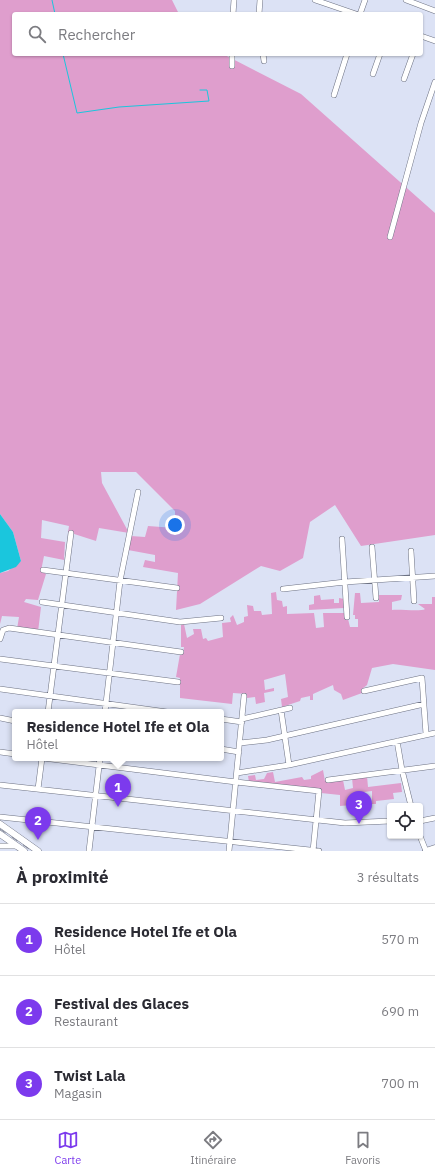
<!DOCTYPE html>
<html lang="fr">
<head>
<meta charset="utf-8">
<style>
	body { margin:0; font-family:"IBM Plex Sans",sans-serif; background:#f7f7f7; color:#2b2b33 }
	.controls { position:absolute; right:12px; bottom:12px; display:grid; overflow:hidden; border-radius:4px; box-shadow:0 1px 3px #0004 }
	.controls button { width:36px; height:36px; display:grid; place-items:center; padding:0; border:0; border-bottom:1px solid #e1e1e2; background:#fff; color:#2b2b33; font:20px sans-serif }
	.you { position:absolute; left:175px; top:525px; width:14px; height:14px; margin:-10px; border:3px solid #fff; border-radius:50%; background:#1a73e8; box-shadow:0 0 0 6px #1a73e833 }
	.badge { display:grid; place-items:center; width:26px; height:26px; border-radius:50%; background:#7c3aed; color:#fff; font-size:13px; font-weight:700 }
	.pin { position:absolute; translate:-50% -33px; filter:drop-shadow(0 1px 2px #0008) }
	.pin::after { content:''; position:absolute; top:21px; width:14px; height:12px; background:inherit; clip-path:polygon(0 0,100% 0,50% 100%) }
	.popup { position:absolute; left:12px; top:709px; width:212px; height:52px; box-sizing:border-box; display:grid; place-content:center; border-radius:4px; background:#fff; filter:drop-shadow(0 1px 3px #0005); font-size:13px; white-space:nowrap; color:#7c7c81 }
	.popup b { font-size:15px; color:#2b2b33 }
	.popup::after { content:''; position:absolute; left:50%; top:100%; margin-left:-8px; border:8px solid transparent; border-top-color:#fff }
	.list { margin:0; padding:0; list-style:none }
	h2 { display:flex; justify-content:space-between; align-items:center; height:52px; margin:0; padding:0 16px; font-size:17px }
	h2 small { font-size:13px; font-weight:400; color:#7c7c81 }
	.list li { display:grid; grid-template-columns:26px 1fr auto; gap:12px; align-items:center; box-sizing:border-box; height:72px; padding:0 16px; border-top:1px solid #e1e1e2 }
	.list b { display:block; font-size:15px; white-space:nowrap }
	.list p { margin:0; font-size:13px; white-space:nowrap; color:#7c7c81 }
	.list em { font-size:13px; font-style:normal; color:#7c7c81 }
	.icon { flex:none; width:22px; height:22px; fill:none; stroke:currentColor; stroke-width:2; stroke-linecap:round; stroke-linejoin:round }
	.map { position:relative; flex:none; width:435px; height:851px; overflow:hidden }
	.search { position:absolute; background:#fff; box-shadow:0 1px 3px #0004; left:12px; right:12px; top:12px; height:44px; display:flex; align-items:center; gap:10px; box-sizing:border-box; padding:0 14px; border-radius:4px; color:#7c7c81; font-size:15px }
	.sheet { height:268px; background:#fff }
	nav { display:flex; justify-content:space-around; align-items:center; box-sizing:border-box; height:56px; border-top:1px solid #e1e1e2; background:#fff; font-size:11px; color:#7c7c81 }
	nav a { display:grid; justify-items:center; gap:2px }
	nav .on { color:#7c3aed }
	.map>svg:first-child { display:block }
</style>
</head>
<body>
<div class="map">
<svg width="435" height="851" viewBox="0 0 435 851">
	<rect width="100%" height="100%" fill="#dce2f5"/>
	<path fill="#df9ecd" d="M0 0H172L179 14H14V54H223L301 94 435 213V535L361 546 335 505 310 522 303 558 280 571 261 566 200 604 176 610 178 573 143 567 145 560 155 562V555L128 550 131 536 145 537 148 526 175 528V511L136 472H101L102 483 129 533 99 528 96 541 68 532 69 526 42 520 41 538 65 542 64 560 44 556 41 571 46 574 38 600 26 599 24 602 41 607 38 632 17 629 19 617 2 616 0 624V573L8 571 21 561 13 532 0 514Z
		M276 592 277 600 282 601 283 607 287 606V614L314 613 316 628 324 627 323 613H345V620L348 619 350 627H358V619H355V615H353L355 593H360L361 603 379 602V595H402L401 600 392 602V610C400 609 421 612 425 609L418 604H432V597H435V670L393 664 372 668 367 685 362 689V693L343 700 341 694 334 690 333 685 313 694V700H310V696L301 698 300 701 282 707 281 699 288 697 285 674 264 680 265 690 274 688V691L264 693 265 702 256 704 255 697 247 698V694L233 693 232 704 180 698V678L176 677 180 654H183L184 647H181V625L184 624 187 638 194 634 193 629H201L203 639 206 638 208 641 223 637 222 623 231 622 230 618 233 615 237 625 244 622V617L248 616 247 605 253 606 254 611H261L262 615 272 614 271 593Z
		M320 595 321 600 334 599V603H339V598L344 599V608L309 610V605L314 604V596Z
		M323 770 325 781 343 780 345 790 353 788 352 778 367 776 368 787 401 783 402 792 393 793 394 799 376 801V804H372V791L364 792V804L340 806V795L321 793V790L249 782 248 776 255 775 256 780 264 779 267 773 273 772 275 782 302 777 304 780 311 779V776Z"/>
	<path fill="#1ac6dd" d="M0 514 13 532 21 561 16 567 0 573Z"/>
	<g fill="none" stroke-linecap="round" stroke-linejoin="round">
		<path stroke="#1ac6dd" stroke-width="1" d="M52 0 55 14
			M63 54 77 113 119 107 209 101 207 90H200"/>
		<defs>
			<path id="minor" d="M315 0 356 14
				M406 0 435 11
				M233 14 234 0
				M259 14 260 0
				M360 14 365 0
				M421 36 435 41
				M263 54 264 61
				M232 66V54
				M373 74 380 54
				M404 79 413 54
				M334 95 347 54
				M390 237 421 123 435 82
				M342 539 347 617
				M372 547 376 598
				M411 551 414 601
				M43 570 177 588
				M283 589 345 582 435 576
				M42 602 180 622 221 618
				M0 639 3 630 9 628 181 652
				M0 659 178 682
				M0 689 167 712
				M364 691 422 678 426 734
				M281 710 289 765
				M48 712 71 533
				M105 712 120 581 138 492
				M0 718 15 721
				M221 719 242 722
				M242 719 290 708
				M397 741 402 770 411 806
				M240 743 267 740 424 704
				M221 749 239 752
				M0 752 15 754
				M43 758 236 782 319 791 313 851
				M237 773 289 765 435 733
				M328 780 435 766
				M0 785 345 823 390 821
				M38 789 42 758
				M0 817 319 851
				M420 821 435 818
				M420 836 426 851
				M0 846H17
				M89 851 100 758
				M229 851 244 696"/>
			<path id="major" d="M0 824 38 851
				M0 834 24 851
				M426 851 435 848"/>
		</defs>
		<use href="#minor" stroke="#6d7283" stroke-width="6"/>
		<use href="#major" stroke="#6d7283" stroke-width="7"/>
		<use href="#minor" stroke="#fff" stroke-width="5"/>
		<use href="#major" stroke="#fff" stroke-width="6"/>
		<path stroke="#828694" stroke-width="1" stroke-dasharray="7 7" stroke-linecap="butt" d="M0 829 32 851"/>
	</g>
</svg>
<div class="controls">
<button><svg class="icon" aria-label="locate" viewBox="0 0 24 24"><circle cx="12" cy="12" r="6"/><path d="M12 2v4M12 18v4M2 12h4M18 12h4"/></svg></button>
</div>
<div class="you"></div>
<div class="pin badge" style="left:118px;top:807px">1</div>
<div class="popup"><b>Residence Hotel Ife et Ola</b>Hôtel</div>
<div class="pin badge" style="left:38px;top:840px">2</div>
<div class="pin badge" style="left:359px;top:824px">3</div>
<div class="search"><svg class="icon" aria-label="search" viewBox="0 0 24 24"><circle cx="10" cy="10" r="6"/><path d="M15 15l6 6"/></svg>Rechercher</div>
</div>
<section class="sheet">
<h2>À proximité<small>3 résultats</small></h2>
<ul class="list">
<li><span class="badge">1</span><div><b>Residence Hotel Ife et Ola</b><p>Hôtel</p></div><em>570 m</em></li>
<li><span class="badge">2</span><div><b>Festival des Glaces</b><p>Restaurant</p></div><em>690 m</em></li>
<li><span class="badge">3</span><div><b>Twist Lala</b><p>Magasin</p></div><em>700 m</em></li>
</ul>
</section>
<nav>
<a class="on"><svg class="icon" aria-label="map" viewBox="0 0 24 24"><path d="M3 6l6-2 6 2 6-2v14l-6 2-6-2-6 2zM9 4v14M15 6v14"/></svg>Carte</a>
<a><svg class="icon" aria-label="directions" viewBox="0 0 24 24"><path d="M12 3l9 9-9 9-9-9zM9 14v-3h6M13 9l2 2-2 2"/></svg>Itinéraire</a>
<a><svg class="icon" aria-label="saved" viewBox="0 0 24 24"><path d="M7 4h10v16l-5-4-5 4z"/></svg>Favoris</a>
</nav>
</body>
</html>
